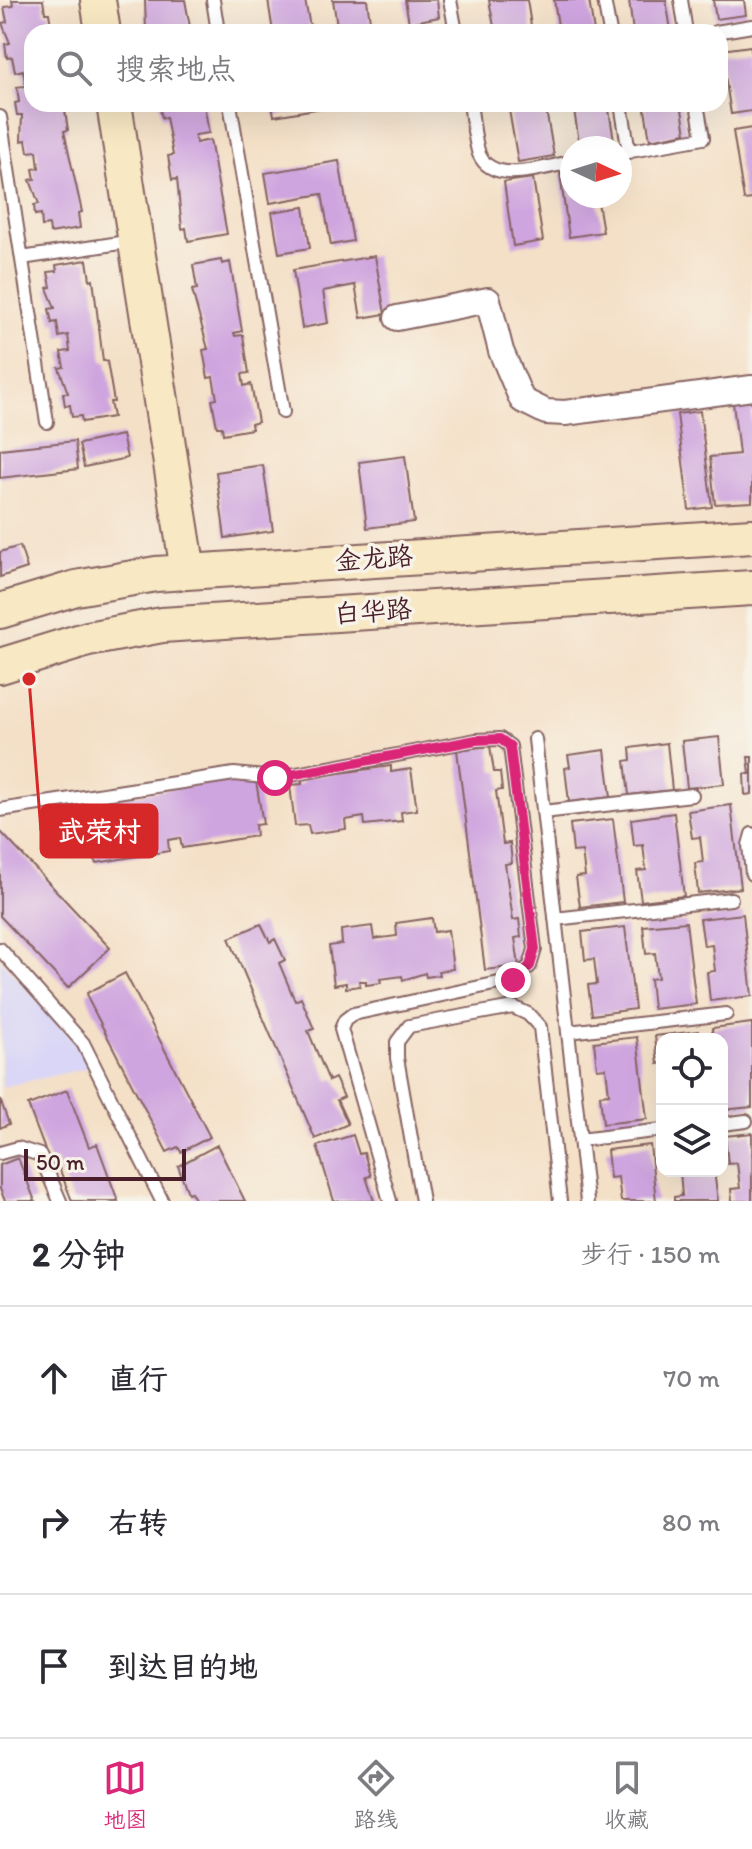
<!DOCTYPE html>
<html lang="zh">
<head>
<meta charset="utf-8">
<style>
	body { margin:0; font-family:Itim,"LXGW WenKai TC",sans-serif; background:#f7f7f7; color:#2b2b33 }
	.controls { position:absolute; right:24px; bottom:24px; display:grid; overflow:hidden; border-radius:16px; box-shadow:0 8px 32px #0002 }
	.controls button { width:72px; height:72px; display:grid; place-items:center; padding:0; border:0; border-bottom:2px solid #e1e1e2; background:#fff; color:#2b2b33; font:40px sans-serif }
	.compass { position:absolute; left:560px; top:136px; width:72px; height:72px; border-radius:50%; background:#fff; box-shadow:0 8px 32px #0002; rotate:94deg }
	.scale { position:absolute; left:24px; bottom:20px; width:162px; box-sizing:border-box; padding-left:8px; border:4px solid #4a1f2b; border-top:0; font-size:22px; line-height:28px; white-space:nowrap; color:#4a1f2b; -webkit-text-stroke:6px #f7f3e8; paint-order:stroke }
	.stop { position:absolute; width:24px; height:24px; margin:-18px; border:6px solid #db2777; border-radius:50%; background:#fff }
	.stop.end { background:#db2777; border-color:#fff; box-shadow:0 2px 8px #0008 }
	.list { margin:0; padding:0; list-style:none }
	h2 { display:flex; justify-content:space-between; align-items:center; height:104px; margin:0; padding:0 32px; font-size:34px }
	h2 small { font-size:26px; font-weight:400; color:#7c7c81 }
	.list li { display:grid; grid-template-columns:52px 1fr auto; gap:24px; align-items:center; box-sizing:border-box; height:144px; padding:0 32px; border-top:2px solid #e1e1e2 }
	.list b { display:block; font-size:30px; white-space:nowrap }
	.list em { font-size:26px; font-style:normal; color:#7c7c81 }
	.icon { flex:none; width:44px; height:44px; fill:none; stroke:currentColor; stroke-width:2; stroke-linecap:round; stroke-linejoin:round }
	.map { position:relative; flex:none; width:752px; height:1201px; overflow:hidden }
	.search { position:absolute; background:#fff; box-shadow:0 8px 32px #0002; left:24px; right:24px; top:24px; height:88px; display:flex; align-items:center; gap:20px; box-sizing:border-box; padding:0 28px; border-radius:24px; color:#7c7c81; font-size:30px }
	.sheet { height:536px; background:#fff }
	nav { display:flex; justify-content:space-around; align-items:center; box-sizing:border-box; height:112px; border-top:2px solid #e1e1e2; background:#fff; font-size:22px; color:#7c7c81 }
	nav a { display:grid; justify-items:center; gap:4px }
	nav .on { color:#db2777 }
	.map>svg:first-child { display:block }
</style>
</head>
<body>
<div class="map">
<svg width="752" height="1201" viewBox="0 0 752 1201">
	<rect width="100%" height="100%" fill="#f7f3e8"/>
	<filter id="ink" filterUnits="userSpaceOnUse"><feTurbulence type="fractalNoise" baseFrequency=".0125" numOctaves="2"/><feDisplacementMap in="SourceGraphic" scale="16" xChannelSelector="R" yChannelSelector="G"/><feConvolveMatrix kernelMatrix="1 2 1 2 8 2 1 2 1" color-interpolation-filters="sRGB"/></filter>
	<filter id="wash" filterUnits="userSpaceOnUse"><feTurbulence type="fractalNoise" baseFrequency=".006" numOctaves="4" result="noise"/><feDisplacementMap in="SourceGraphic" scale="32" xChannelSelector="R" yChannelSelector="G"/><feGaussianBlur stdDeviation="1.8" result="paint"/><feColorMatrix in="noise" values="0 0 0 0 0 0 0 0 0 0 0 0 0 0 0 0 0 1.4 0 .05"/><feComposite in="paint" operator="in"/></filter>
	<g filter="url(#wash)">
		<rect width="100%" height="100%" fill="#f4e0c7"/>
		<path fill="#d9d6f7" d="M0 959 83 1050 87 1068 2 1087Z"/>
		<g id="blocks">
			<path fill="#cfa5df" d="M12 0H43L45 13H49L52 32H32V104H64L68 130 64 131 82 212 78 213 80 228 50 233 49 225 42 226 41 214 35 215 34 205 39 204 30 180 35 179 33 169 39 168 37 151 28 152 26 140 21 141 22 115H17L15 103 19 102 17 87 26 86 23 70 15 72 12 57 7 58 5 44 10 43 2 23 7 22 4 7 13 6Z
				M145 0H185L191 32H146Z
				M268 0H305L311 32H273Z
				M333 0H367L371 28 338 32Z
				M405 0H437L439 17 409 23Z
				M489 0H527L532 32H495Z
				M554 0H589L594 32H559Z
				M629 0H666L671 30 633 32Z
				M713 0H744L746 15 716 19Z
				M751 46 752 111 731 114 721 50Z
				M159 104H204L209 133 195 135 196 143 210 140 227 234 188 241 186 228 182 229 177 179 172 180 168 156 173 155 166 117 162 118Z
				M272 104H321L322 108 274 116Z
				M508 104H545L554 156 518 162Z
				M573 104H608L615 146 580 148Z
				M644 104H681L686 133 650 140Z
				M752 128V199L744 200 733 131Z
				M339 161 353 241 331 245 322 194 270 203 265 173Z
				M572 172V196H597L603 232 569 237 560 174Z
				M533 178 543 241 513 246 504 182Z
				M304 207 310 248 279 253 272 212Z
				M375 256 385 314 361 318 355 285 323 291 328 323 302 328 293 270Z
				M87 260 90 280 93 279 103 361H107L114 402H110L113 417 82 422 81 416 72 417 70 405 65 406 63 393H68L59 368 64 367 61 352 70 351 68 335 59 337 57 322 52 323 49 309 55 308 47 288 51 287 48 272 57 271 56 265Z
				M221 260 222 264 230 262 242 331 234 333 235 336 243 335 249 373 242 374 244 386 251 384 258 422 251 424 252 429 223 434 222 427H217L212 400 217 399 213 377 208 378 203 350 208 349 192 290 197 289 193 265Z
				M752 401V502L715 504 710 457 739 454 733 403Z
				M700 411 712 507 689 510 677 414Z
				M122 435 127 458 84 467 79 444Z
				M75 441 78 469 0 478V449Z
				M405 456 414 522 367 528 359 462Z
				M263 465 273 531 225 538 216 472Z
				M20 546 27 568 0 577V552Z
				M719 737 724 784 687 788 682 741Z
				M667 743 672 790 629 795 625 761 631 760 630 748Z
				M490 746 494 772H500L502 790 496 791 503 844 510 843 512 863 505 864 513 920 519 919 521 937 515 938 519 966 485 970 457 750Z
				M605 750 611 797 569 802 565 768 570 767 568 755Z
				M748 757H752V794L745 795 744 774H750Z
				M391 766V772L411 769 417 810 401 812 402 821 365 825 364 817 345 820 346 829 310 834 308 825 295 826 290 785 302 784V778Z
				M255 775 263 824 255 825 256 836 182 848 180 838 168 840 169 851 96 863 94 852 81 854 73 805Z
				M731 805 741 888 698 893 695 863 703 862 700 837 692 838 688 811Z
				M674 813 684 896 641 901 637 871 646 870 643 845 634 846 631 819Z
				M613 819 623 902 580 907 576 877 585 876 582 851 573 852 570 824Z
				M0 831 110 948 68 988 0 916Z
				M743 914 752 996 710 1001 707 972 715 971 712 945 704 946 700 919Z
				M432 918 434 932 448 930 453 969 438 971 439 975 426 977 425 973 403 980 402 976 380 979 381 983 366 985V981H359L360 986 346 988V983L334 985 329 946 342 944 341 930 372 926 374 939 397 936 396 923Z
				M686 922 696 1004 653 1009 650 979 658 978 655 953 646 954 643 926Z
				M261 924 270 942 275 939 285 960 279 963 295 1001 301 998 314 1029 308 1031 329 1081 335 1078 344 1097 337 1100 348 1124 315 1139 229 938Z
				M625 927 635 1009 592 1015 588 985 597 984 594 959 585 960 582 932Z
				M125 973 210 1137 181 1152 178 1147 167 1152 89 1001 87 993Z
				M752 1023V1107L722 1110V1080H727L722 1039H713L712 1028Z
				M698 1031 699 1039H662V1063L658 1064 655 1036Z
				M637 1037 647 1119 603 1124 600 1095 609 1094 606 1068 597 1069 594 1042Z
				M67 1090 89 1147 97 1144 118 1201H72L56 1160 50 1163 28 1105Z
				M0 1099 9 1124 0 1128Z
				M752 1133V1201H732L731 1189 740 1188 737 1163 728 1164 725 1136Z
				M353 1135 359 1154 364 1153 371 1176 366 1177 374 1201H334L317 1146Z
				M217 1145 245 1201H196L191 1192 188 1193 178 1166Z
				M650 1145 656 1201H621L618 1177 610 1178 607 1150Z
				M18 1158 35 1201H5L0 1189V1165Z
				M680 1171H714L718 1201H674V1197L682 1196Z"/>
		</g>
	</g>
	<g filter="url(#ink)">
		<use href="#blocks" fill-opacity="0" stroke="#866362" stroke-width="2"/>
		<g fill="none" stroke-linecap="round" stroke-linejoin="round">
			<defs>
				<path id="lane" d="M213 0 218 32
					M450 0 456 32
					M604 0 610 32
					M681 0 686 32
					M716 32 752 26
					M230 104 283 412
					M470 104C473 120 474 139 479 154 493 187 547 166 572 162
					M621 104 629 152
					M0 117 47 422
					M620 153 703 138 697 104
					M22 258 133 241
					M535 739 587 1201
					M0 810 234 774 275 778 476 740 500 739 510 746 535 949 530 966 513 980 353 1014 345 1020 341 1029 390 1201
					M543 812 692 795
					M752 834 749 845 752 874
					M555 919 731 899
					M0 949 83 1043 162 1201
					M568 1032 726 1014
					M722 1124 746 1121
					M580 1140 662 1130
					M0 1153 18 1148 40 1155 60 1201
					M422 1201 397 1058V1042L409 1026 513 1007 528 1014 540 1027 560 1201"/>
				<path id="street" d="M397 318 488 300 501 351 522 400 546 412 565 413 752 388"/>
				<path id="secondary" d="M98 0 103 32
					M114 104 188 571
					M0 611 76 588 156 574 752 536
					M0 666 88 639 162 625 752 588"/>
			</defs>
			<use href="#lane" stroke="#866362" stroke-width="16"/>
			<use href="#street" stroke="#866362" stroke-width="28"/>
			<use href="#secondary" stroke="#866362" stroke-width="38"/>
			<use href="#lane" stroke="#fff" stroke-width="12"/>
			<use href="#street" stroke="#fff" stroke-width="24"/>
			<use href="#secondary" stroke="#f8e8c3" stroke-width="34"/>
		</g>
	</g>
	<g fill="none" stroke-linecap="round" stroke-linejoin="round" filter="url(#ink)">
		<path stroke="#db2777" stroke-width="10" d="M275 778 476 740 500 739 510 746 535 949 530 966 513 980"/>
	</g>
	<g text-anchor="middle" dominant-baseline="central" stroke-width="7" stroke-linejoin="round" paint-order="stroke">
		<g font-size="26" fill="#4a1f2b" stroke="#f7f3e8">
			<text transform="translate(374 558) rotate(-4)">金龙路</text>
			<text transform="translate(373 611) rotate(-4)">白华路</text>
		</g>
	</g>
	<path fill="none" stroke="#d62828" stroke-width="3" d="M29 679L41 831"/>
	<circle fill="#d62828" stroke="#f7f3e8" stroke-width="3" cx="29" cy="679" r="8"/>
	<rect fill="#d62828" stroke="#d62828" stroke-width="3" x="41" y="805" width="116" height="52" rx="8"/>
	<g font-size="28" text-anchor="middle" font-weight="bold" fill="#fff">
		<text x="99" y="841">武荣村</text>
	</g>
</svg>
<div class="controls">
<button><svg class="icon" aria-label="locate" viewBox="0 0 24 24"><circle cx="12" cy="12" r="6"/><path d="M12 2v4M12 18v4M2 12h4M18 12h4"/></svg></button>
<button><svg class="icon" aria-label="layers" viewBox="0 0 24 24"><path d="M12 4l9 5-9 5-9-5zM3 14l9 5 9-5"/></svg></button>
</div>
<svg class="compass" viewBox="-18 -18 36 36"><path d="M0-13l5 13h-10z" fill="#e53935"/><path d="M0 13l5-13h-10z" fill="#7c7c81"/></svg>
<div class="scale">50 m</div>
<div class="stop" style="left:275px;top:778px"></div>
<div class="stop end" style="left:513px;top:980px"></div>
<div class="search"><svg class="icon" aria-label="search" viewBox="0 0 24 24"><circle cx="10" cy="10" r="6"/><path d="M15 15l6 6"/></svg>搜索地点</div>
</div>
<section class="sheet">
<h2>2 分钟<small>步行 · 150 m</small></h2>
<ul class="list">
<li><svg class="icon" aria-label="ahead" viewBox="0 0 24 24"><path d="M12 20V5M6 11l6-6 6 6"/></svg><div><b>直行</b></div><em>70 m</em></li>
<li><svg class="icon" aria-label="right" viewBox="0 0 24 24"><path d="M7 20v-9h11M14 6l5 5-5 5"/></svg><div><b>右转</b></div><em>80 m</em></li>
<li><svg class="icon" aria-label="arrive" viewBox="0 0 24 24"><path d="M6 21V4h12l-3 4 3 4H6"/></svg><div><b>到达目的地</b></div></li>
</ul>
</section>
<nav>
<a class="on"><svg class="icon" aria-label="map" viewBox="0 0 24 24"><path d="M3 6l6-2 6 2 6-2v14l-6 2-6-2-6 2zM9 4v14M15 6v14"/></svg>地图</a>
<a><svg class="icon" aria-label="directions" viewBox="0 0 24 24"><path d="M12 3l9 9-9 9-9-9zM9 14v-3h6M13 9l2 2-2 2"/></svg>路线</a>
<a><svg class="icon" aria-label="saved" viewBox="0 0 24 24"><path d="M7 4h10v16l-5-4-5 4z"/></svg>收藏</a>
</nav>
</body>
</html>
